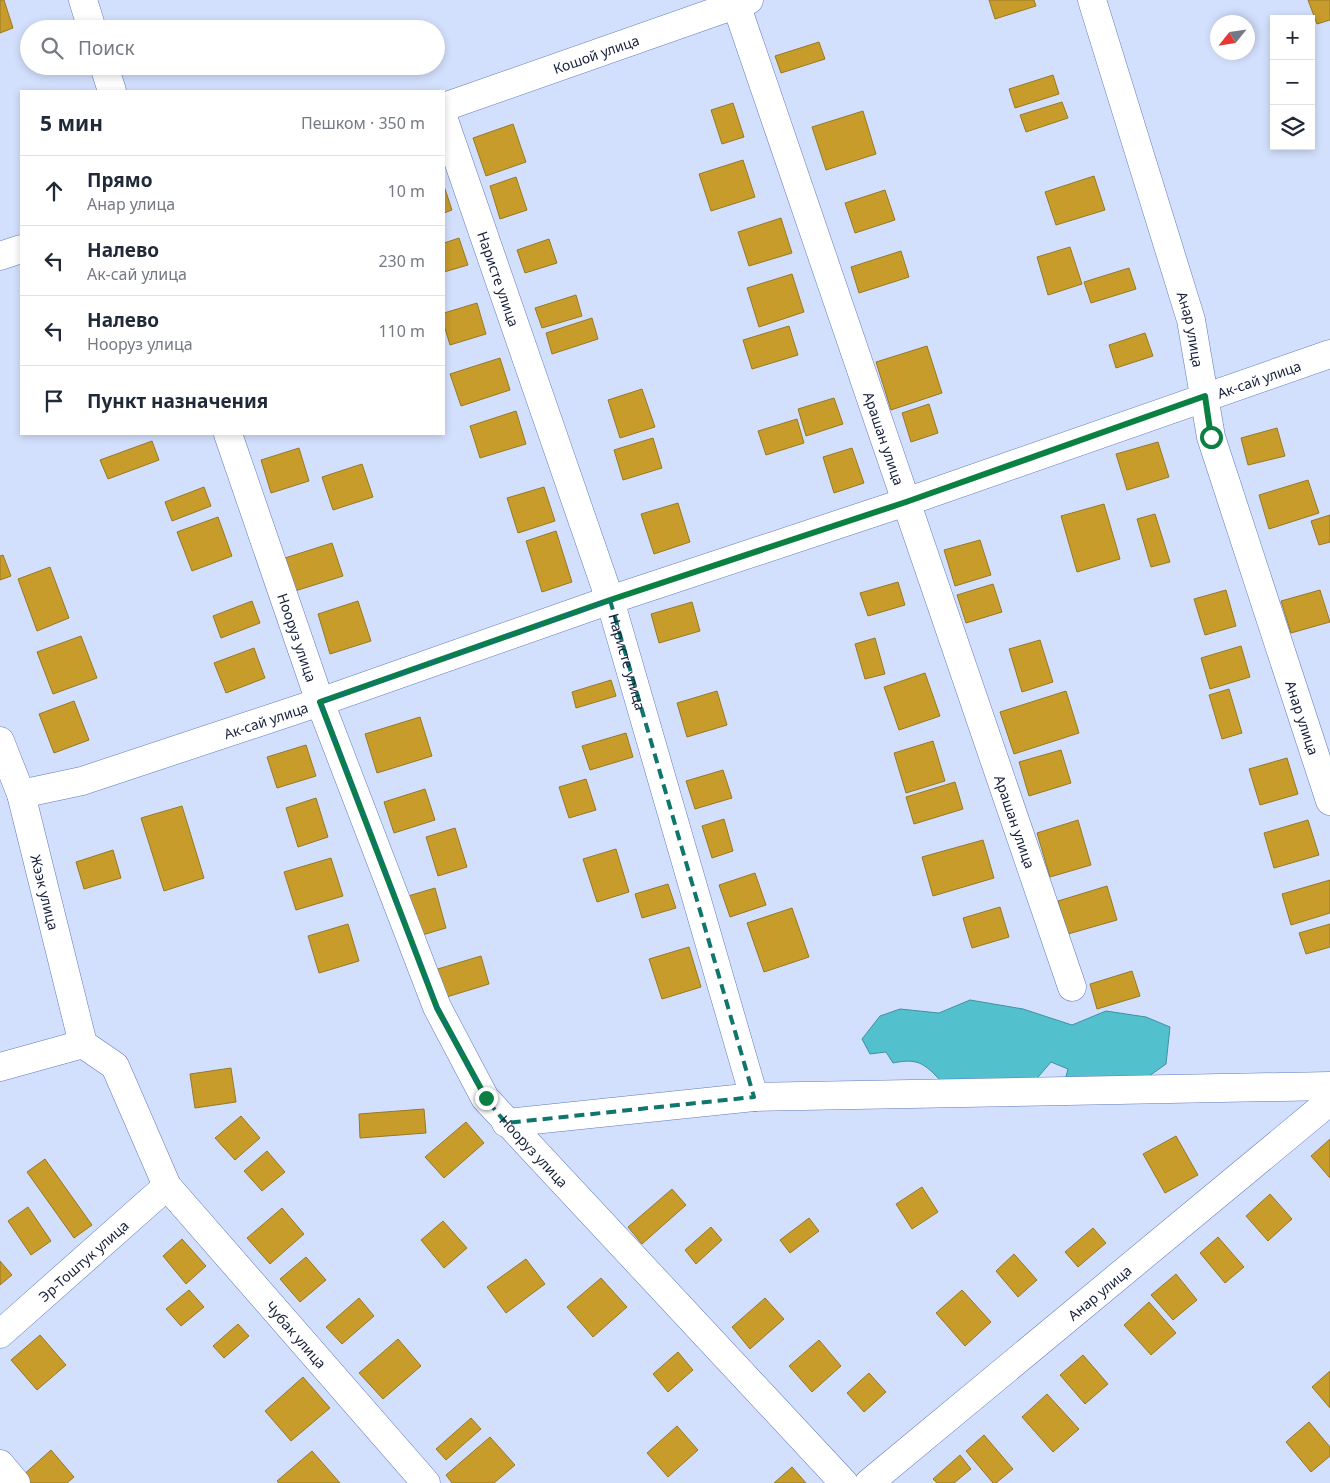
<!DOCTYPE html>
<html lang="ru">
<head>
<meta charset="utf-8">
<style>
	body { margin:0; font-family:"Noto Sans",sans-serif; background:#f6f6f7; color:#1f2937 }
	.controls { position:absolute; right:15px; top:15px; display:grid; overflow:hidden; border-radius:0px; box-shadow:0 2px 8px #0003 }
	.controls button { width:45px; height:45px; display:grid; place-items:center; padding:0; border:0; border-bottom:1px solid #e0e1e3; background:#fff; color:#1f2937; font:25px sans-serif }
	.compass { position:absolute; left:1210px; top:15px; width:45px; height:45px; border-radius:50%; background:#fff; box-shadow:0 2px 8px #0003; rotate:240deg }
	.stop { position:absolute; width:15px; height:15px; margin:-11px; border:4px solid #0b8043; border-radius:50%; background:#fff }
	.stop.end { background:#0b8043; border-color:#fff; box-shadow:0 1px 5px #0008 }
	.list { margin:0; padding:0; list-style:none }
	h2 { display:flex; justify-content:space-between; align-items:center; height:65px; margin:0; padding:0 20px; font-size:21px }
	h2 small { font-size:16px; font-weight:400; color:#747a83 }
	.list li { display:grid; grid-template-columns:32px 1fr auto; gap:15px; align-items:center; box-sizing:border-box; height:70px; padding:0 20px; border-top:1px solid #e0e1e3 }
	.list b { display:block; font-size:19px; white-space:nowrap }
	.list p { margin:0; font-size:16px; white-space:nowrap; color:#747a83 }
	.list em { font-size:16px; font-style:normal; color:#747a83 }
	.icon { flex:none; width:28px; height:28px; fill:none; stroke:currentColor; stroke-width:2; stroke-linecap:round; stroke-linejoin:round }
	.map { position:relative; flex:none; width:1330px; height:1483px; overflow:hidden }
	.search { position:absolute; background:#fff; box-shadow:0 2px 8px #0003; left:20px; top:20px; width:425px; height:55px; display:flex; align-items:center; gap:12px; box-sizing:border-box; padding:0 18px; border-radius:28px; color:#747a83; font-size:19px }
	.panel { position:absolute; background:#fff; box-shadow:0 2px 8px #0003; left:20px; top:90px; width:425px; height:345px; border-radius:0px }
	.map>svg:first-child { display:block }
</style>
</head>
<body>
<div class="map">
<svg width="1330" height="1483" viewBox="0 0 1330 1483">
	<rect width="100%" height="100%" fill="#d3e0fd"/>
	<path fill="#53c0ce" stroke="#4090a2" d="M970 1000 1023 1009 1072 1025 1106 1011 1146 1017 1170 1027 1166 1064 1138 1084H1064L1068 1069 1051 1062 1033 1083 944 1084C926 1066 921 1057 893 1063L886 1052 870 1054 862 1039 880 1016 900 1009 939 1013Z"/>
	<path fill="#c79c2a" stroke="#987823" d="M0 0H4L13 28 0 33Z
		M989 0H1034L1036 6 995 19Z
		M1308 0H1330V20L1317 24Z
		M819 42 825 59 781 73 775 56Z
		M1053 75 1059 94 1015 108 1009 89Z
		M1062 102 1068 118 1026 132 1020 115Z
		M733 103 744 137 722 144 711 110Z
		M863 111 876 154 826 170 812 127Z
		M513 124 526 162 486 176 473 138Z
		M743 160 755 197 711 211 699 174Z
		M1094 176 1105 210 1056 225 1045 192Z
		M516 177 527 210 500 219 490 186Z
		M444 186 452 210 444 213Z
		M885 190 895 220 855 233 845 203Z
		M781 218 792 253 749 266 738 232Z
		M459 238 468 265 444 272V243Z
		M549 239 557 263 525 273 517 250Z
		M1070 247 1082 284 1048 295 1037 257Z
		M901 251 909 277 859 293 851 267Z
		M1129 268 1136 289 1091 303 1084 282Z
		M792 274 804 312 759 327 747 288Z
		M576 295 582 316 542 328 535 308Z
		M477 303 486 334 450 345 444 325V313Z
		M592 318 598 339 552 354 546 333Z
		M789 326 798 355 752 369 743 340Z
		M1145 333 1153 356 1116 368 1109 345Z
		M927 346 942 393 891 410 876 362Z
		M500 358 510 390 461 406 450 374Z
		M642 389 655 427 620 438 608 400Z
		M834 398 843 424 806 436 798 409Z
		M929 404 938 433 911 442 902 413Z
		M516 411 526 444 480 458 470 426Z
		M797 419 804 443 766 455 758 431Z
		M1277 428 1285 456 1248 465 1241 438Z
		M653 438 662 468 623 480 614 450Z
		M152 441 159 460 108 479 100 460Z
		M1158 442 1169 477 1127 490 1116 454Z
		M299 448 309 481 271 493 261 460Z
		M852 448 864 483 834 493 823 457Z
		M362 464 373 497 333 510 322 477Z
		M1308 480 1319 513 1269 529 1259 495Z
		M204 487 211 506 172 521 165 502Z
		M544 487 555 521 518 533 507 498Z
		M678 503 690 542 654 554 641 514Z
		M1104 504 1120 559 1077 572 1061 516Z
		M1155 514 1170 562 1151 567 1137 519Z
		M1330 515V542L1319 545 1311 521Z
		M218 517 232 556 192 571 177 532Z
		M556 531 572 582 542 592 526 541Z
		M980 540 991 575 955 586 944 550Z
		M332 543 343 576 295 591 285 558Z
		M3 555 11 576 0 580V556Z
		M50 567 69 618 37 631 18 579Z
		M898 582 905 605 868 616 860 593Z
		M993 584 1002 612 966 623 957 595Z
		M1226 590 1236 626 1205 635 1194 599Z
		M1320 590 1330 622 1291 633 1281 601Z
		M252 601 260 623 221 638 213 616Z
		M358 601 371 641 330 654 318 614Z
		M692 602 700 631 659 643 651 614Z
		M81 636 97 678 53 694 37 652Z
		M875 638 885 674 865 679 855 644Z
		M1040 640 1053 682 1022 692 1009 649Z
		M1241 646 1250 677 1210 689 1201 658Z
		M254 648 265 678 226 693 214 663Z
		M925 673 940 716 899 730 884 687Z
		M611 680 616 696 576 708 572 692Z
		M1229 689 1242 733 1222 739 1209 695Z
		M717 691 727 725 687 737 677 703Z
		M1066 691 1079 733 1014 754 1000 712Z
		M74 701 89 740 54 753 39 714Z
		M420 717 432 756 377 773 365 734Z
		M626 733 633 757 590 770 582 746Z
		M933 741 945 781 906 793 894 753Z
		M306 745 316 776 277 788 267 757Z
		M1061 750 1071 783 1029 796 1019 762Z
		M1287 758 1298 794 1260 805 1249 769Z
		M723 770 732 798 695 809 686 781Z
		M586 779 596 810 569 818 559 787Z
		M955 782 963 809 914 824 906 797Z
		M425 789 435 820 394 833 384 802Z
		M316 798 328 837 298 847 286 808Z
		M182 806 204 878 164 891 141 818Z
		M724 819 733 851 712 858 702 826Z
		M1078 820 1091 865 1050 877 1037 833Z
		M1308 820 1319 855 1274 868 1264 833Z
		M455 828 467 867 438 876 426 837Z
		M983 840 994 878 933 896 922 857Z
		M616 849 629 892 597 902 583 859Z
		M113 850 121 878 84 889 76 862Z
		M331 858 343 896 296 910 284 872Z
		M755 873 766 905 730 917 719 885Z
		M1330 880V913L1291 925 1282 894Z
		M668 884 676 908 642 918 635 894Z
		M1107 886 1117 920 1068 934 1058 901Z
		M435 888 446 928 419 936 408 896Z
		M1000 907 1009 937 972 948 963 918Z
		M792 908 809 957 764 972 747 923Z
		M348 924 359 961 319 973 308 936Z
		M1330 924V947L1306 954 1299 933Z
		M689 947 701 987 662 999 649 959Z
		M481 956 489 984 440 999 431 971Z
		M1132 971 1140 996 1097 1009 1090 984Z
		M231 1068 236 1102 195 1108 190 1074Z
		M424 1109 426 1133 360 1138 359 1114Z
		M241 1116 260 1138 235 1160 215 1138Z
		M466 1122 484 1143 444 1178 425 1157Z
		M1176 1136 1198 1175 1165 1193 1143 1154Z
		M1330 1139V1178L1311 1156Z
		M267 1151 285 1172 262 1191 244 1171Z
		M45 1159 92 1225 74 1238 27 1172Z
		M922 1187 938 1212 912 1229 896 1204Z
		M672 1189 686 1205 642 1244 628 1227Z
		M1270 1194 1292 1219 1268 1241 1246 1216Z
		M28 1207 51 1241 31 1255 8 1221Z
		M282 1208 304 1234 270 1264 247 1238Z
		M809 1218 819 1231 790 1253 780 1240Z
		M443 1221 467 1248 444 1268 421 1240Z
		M711 1227 722 1240 696 1264 685 1250Z
		M1093 1228 1106 1243 1078 1267 1065 1252Z
		M1218 1237 1244 1267 1225 1283 1200 1253Z
		M182 1239 206 1266 186 1284 163 1256Z
		M1014 1254 1037 1280 1018 1297 996 1271Z
		M306 1257 326 1280 300 1302 280 1279Z
		M526 1259 545 1284 506 1313 487 1287Z
		M0 1261 12 1275 0 1285Z
		M1176 1274 1197 1300 1173 1320 1151 1295Z
		M601 1278 627 1307 593 1337 567 1307Z
		M189 1290 204 1307 181 1326 166 1309Z
		M962 1290 991 1322 965 1346 936 1313Z
		M359 1298 374 1316 342 1344 326 1327Z
		M765 1298 784 1319 750 1349 732 1327Z
		M1149 1302 1176 1333 1151 1355 1124 1325Z
		M238 1324 249 1336 224 1358 213 1346Z
		M40 1335 66 1365 37 1390 11 1360Z
		M398 1339 421 1366 383 1399 359 1373Z
		M819 1340 841 1366 812 1392 789 1366Z
		M678 1352 693 1370 668 1392 653 1374Z
		M1083 1355 1108 1384 1085 1404 1060 1375Z
		M1330 1371V1408L1312 1387Z
		M869 1373 886 1392 864 1412 847 1393Z
		M303 1377 330 1408 291 1441 265 1411Z
		M1047 1394 1079 1429 1053 1452 1022 1417Z
		M471 1418 481 1429 446 1460 436 1449Z
		M1309 1422 1330 1447V1456L1311 1472 1286 1442Z
		M677 1426 698 1450 668 1477 647 1453Z
		M984 1435 1013 1469 996 1483H993L966 1451Z
		M490 1437 515 1465 494 1483H452L446 1475Z
		M51 1450 74 1477 67 1483H26L21 1477Z
		M312 1451 340 1483H279L277 1481Z
		M960 1455 971 1469 954 1483H937L933 1479Z
		M792 1467 806 1483H774Z"/>
	<g fill="none" stroke-linecap="round" stroke-linejoin="round">
		<defs>
			<g id="street">
				<path d="M83 0 92 29"/>
				<path id="s1" d="M1092 0 1191 320 1211 437 1330 801"/>
				<path id="s2" d="M736 4 1072 987"/>
				<path d="M104 66 112 91"/>
				<path id="s3" d="M444 107 749 0"/>
				<path id="s4" d="M444 120 610 600 754 1097"/>
				<path d="M0 256 21 249"/>
				<path id="s5" d="M228 434 320 702 437 1007 485 1098 844 1483"/>
				<path id="s6" d="M0 741 21 794 83 1044 115 1066 167 1186 426 1483"/>
				<path id="s7" d="M21 794 82 781 320 702 610 600 906 502 1330 354"/>
				<path d="M0 1067 83 1044"/>
				<path d="M506 1123 754 1097 1330 1086"/>
				<path id="s8" d="M0 1334 167 1186"/>
				<path d="M0 1464 16 1483"/>
				<path id="s9" d="M869 1483 1330 1101"/>
			</g>
		</defs>
		<use href="#street" stroke="#607abd" stroke-width="29"/>
		<use href="#street" stroke="#fff" stroke-width="28"/>
	</g>
	<g fill="none" stroke-linecap="round" stroke-linejoin="round">
		<path stroke="#0b8043" stroke-width="6" d="M486 1098 437 1008 320 702 610 600 906 502 1205 396 1211 437"/>
	</g>
	<path fill="none" stroke="#0f766e" stroke-width="4" stroke-dasharray="10 6" stroke-linejoin="round" d="M610 600 754 1097 506 1123 485 1098 437 1007 320 702Z"/>
	<g text-anchor="middle" dominant-baseline="central" stroke-width="4" stroke-linejoin="round" paint-order="stroke">
		<g font-size="14" fill="#151f3a" stroke="#e6edfc">
			<text stroke="none"><textPath href="#s3" startOffset="161">Кошой улица</textPath></text>
			<text stroke="none"><textPath href="#s4" startOffset="168">Наристе улица</textPath></text>
			<text stroke="none"><textPath href="#s1" startOffset="344">Анар улица</textPath></text>
			<text stroke="none"><textPath href="#s7" startOffset="1306">Ак-сай улица</textPath></text>
			<text stroke="none"><textPath href="#s2" startOffset="459">Арашан улица</textPath></text>
			<text stroke="none"><textPath href="#s5" startOffset="215">Нооруз улица</textPath></text>
			<text stroke="none"><textPath href="#s4" startOffset="572">Наристе улица</textPath></text>
			<text stroke="none"><textPath href="#s1" startOffset="749">Анар улица</textPath></text>
			<text stroke="none"><textPath href="#s7" startOffset="256">Ак-сай улица</textPath></text>
			<text stroke="none"><textPath href="#s2" startOffset="864">Арашан улица</textPath></text>
			<text stroke="none"><textPath href="#s6" startOffset="158">Жээк улица</textPath></text>
			<text stroke="none"><textPath href="#s5" startOffset="785">Нооруз улица</textPath></text>
			<text stroke="none"><textPath href="#s8" startOffset="111">Эр-Тоштук улица</textPath></text>
			<text stroke="none"><textPath href="#s9" startOffset="299">Анар улица</textPath></text>
			<text stroke="none"><textPath href="#s6" startOffset="681">Чубак улица</textPath></text>
		</g>
	</g>
</svg>
<div class="controls">
<button>+</button>
<button>−</button>
<button><svg class="icon" aria-label="layers" viewBox="0 0 24 24"><path d="M12 4l9 5-9 5-9-5zM3 14l9 5 9-5"/></svg></button>
</div>
<svg class="compass" viewBox="-18 -18 36 36"><path d="M0-13l5 13h-10z" fill="#e53935"/><path d="M0 13l5-13h-10z" fill="#747a83"/></svg>
<div class="stop" style="left:1211px;top:437px"></div>
<div class="stop end" style="left:486px;top:1098px"></div>
<div class="search"><svg class="icon" aria-label="search" viewBox="0 0 24 24"><circle cx="10" cy="10" r="6"/><path d="M15 15l6 6"/></svg>Поиск</div>
<section class="panel">
<h2>5 мин<small>Пешком · 350 m</small></h2>
<ul class="list">
<li><svg class="icon" aria-label="ahead" viewBox="0 0 24 24"><path d="M12 20V5M6 11l6-6 6 6"/></svg><div><b>Прямо</b><p>Анар улица</p></div><em>10 m</em></li>
<li><svg class="icon" aria-label="left" viewBox="0 0 24 24"><path d="M17 20v-9H6M10 6l-5 5 5 5"/></svg><div><b>Налево</b><p>Ак-сай улица</p></div><em>230 m</em></li>
<li><svg class="icon" aria-label="left" viewBox="0 0 24 24"><path d="M17 20v-9H6M10 6l-5 5 5 5"/></svg><div><b>Налево</b><p>Нооруз улица</p></div><em>110 m</em></li>
<li><svg class="icon" aria-label="arrive" viewBox="0 0 24 24"><path d="M6 21V4h12l-3 4 3 4H6"/></svg><div><b>Пункт назначения</b></div></li>
</ul>
</section>
</div>
</body>
</html>
